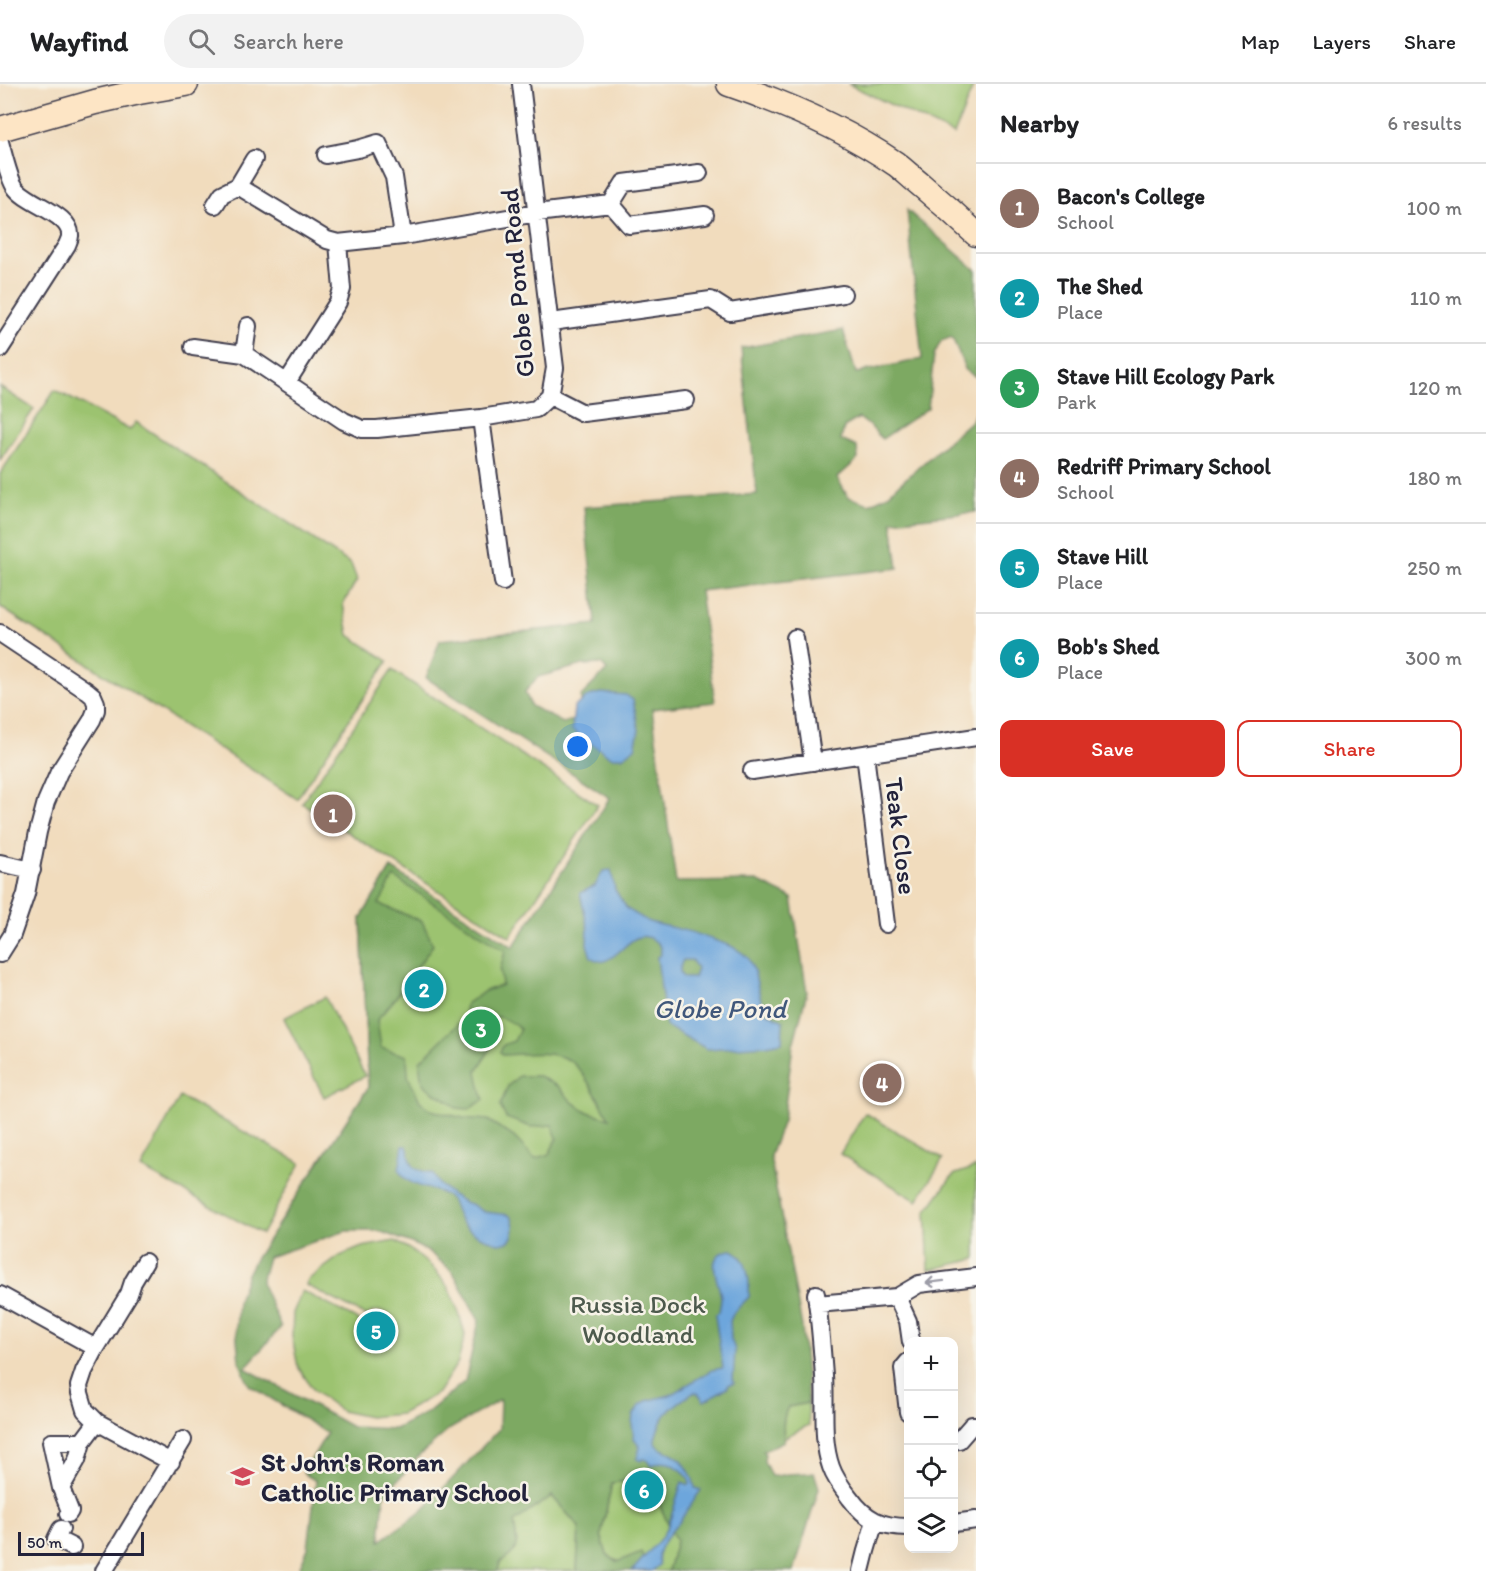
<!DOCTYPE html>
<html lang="en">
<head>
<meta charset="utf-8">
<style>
	body { margin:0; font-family:Itim,sans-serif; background:#f2f2f2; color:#202124 }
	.controls { position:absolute; right:18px; bottom:18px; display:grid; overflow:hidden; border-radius:12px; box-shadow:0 6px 24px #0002 }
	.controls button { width:54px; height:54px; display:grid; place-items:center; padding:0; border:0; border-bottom:2px solid #e0e0e0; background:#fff; color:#202124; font:30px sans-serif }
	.scale { position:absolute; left:18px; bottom:15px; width:126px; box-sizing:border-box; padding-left:6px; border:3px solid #22223b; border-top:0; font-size:16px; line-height:21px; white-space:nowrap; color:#22223b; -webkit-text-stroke:4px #f7f3e8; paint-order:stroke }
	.you { position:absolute; left:578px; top:663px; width:21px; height:21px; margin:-15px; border:4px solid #fff; border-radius:50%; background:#1a73e8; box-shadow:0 0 0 9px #1a73e833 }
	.badge { display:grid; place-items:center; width:39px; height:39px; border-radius:50%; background:#d93025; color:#fff; font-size:20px; font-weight:700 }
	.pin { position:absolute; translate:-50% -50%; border:3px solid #fff; box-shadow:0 2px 6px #0006 }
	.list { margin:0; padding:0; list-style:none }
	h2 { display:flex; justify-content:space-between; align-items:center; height:78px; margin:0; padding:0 24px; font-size:26px }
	h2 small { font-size:20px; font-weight:400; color:#757577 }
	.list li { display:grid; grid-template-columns:39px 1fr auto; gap:18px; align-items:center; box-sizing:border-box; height:90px; padding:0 24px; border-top:2px solid #e0e0e0 }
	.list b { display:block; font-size:22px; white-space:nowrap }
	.list p { margin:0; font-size:20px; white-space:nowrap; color:#757577 }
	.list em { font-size:20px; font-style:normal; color:#757577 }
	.actions { display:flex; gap:12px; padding:18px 24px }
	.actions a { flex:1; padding:14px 0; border:2px solid #d93025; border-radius:12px; text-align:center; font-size:21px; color:#d93025 }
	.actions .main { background:#d93025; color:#fff }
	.icon { flex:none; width:33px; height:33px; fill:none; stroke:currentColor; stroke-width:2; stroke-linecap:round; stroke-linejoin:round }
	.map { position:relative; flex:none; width:976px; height:1487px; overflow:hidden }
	header { display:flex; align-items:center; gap:36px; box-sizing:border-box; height:84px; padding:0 30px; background:#fff; border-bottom:2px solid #e0e0e0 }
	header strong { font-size:28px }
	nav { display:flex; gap:33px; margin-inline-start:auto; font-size:21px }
	.search { width:420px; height:54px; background:#f2f2f2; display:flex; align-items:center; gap:15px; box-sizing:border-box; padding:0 21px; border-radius:33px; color:#757577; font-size:22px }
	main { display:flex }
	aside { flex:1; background:#fff }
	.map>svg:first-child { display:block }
</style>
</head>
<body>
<header>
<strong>Wayfind</strong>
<div class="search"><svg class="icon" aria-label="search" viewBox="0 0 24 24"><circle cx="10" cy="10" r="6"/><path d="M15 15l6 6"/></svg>Search here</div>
<nav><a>Map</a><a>Layers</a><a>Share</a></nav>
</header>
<main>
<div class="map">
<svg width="976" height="1487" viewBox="0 0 976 1487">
	<rect width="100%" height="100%" fill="#f7f3e8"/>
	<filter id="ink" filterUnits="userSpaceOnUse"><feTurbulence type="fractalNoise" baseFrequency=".0167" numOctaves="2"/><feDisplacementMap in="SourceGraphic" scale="12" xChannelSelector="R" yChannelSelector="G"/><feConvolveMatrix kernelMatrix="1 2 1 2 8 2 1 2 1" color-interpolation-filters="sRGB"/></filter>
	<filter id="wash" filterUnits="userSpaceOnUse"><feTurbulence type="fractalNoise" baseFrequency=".008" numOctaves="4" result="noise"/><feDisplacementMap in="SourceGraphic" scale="24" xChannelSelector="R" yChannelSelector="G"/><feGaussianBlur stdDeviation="1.35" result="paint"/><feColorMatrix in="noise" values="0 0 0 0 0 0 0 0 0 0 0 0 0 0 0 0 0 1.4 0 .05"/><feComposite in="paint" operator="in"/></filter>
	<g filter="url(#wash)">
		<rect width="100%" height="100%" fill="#f1dcbd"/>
		<path fill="#9cc36f" stroke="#5f7255" stroke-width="1.5" d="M848 0H974L954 51Z
			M0 303 34 325 0 376Z
			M55 306 130 346 136 338 351 480 357 496 343 520 349 551 388 577 297 715 0 523V390Z
			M392 586 598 721 510 853 302 719Z
			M391 784 693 1003 571 1219 295 1115 368 1004 361 834Z
			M325 913 365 992 324 1013 284 934Z
			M180 1013 301 1079 262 1150 141 1084Z
			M865 1029 943 1075 917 1117 840 1070Z
			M976 1083V1173L975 1175 929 1186 926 1128 953 1091Z
			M395 1157 411 1166 432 1183 448 1202 459 1229 465 1251 458 1278 438 1309 401 1330 369 1333 341 1327 314 1307 298 1283 292 1253 293 1229 302 1207 362 1238C362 1247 361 1254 369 1259 379 1264 393 1258 395 1246 397 1229 379 1222 366 1232L306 1201 309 1195 340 1172 362 1163Z
			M808 1319 809 1341 785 1353 784 1357C783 1345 782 1334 788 1323Z
			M635 1396 655 1411 676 1457 668 1487C647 1487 625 1483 607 1471L601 1451 612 1399Z
			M552 1412 579 1443 577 1487H498L500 1478 517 1459 514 1438Z"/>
		<path fill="#7da962" stroke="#50664e" stroke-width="1.5" fill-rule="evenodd" d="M907 126 976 186V293L966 287 952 253 941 257 934 271 928 324 882 355 871 343 859 334 844 343 841 356 857 363 858 375 837 394 848 413 869 420 886 412 972 336 976 327V428L892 437 898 484 700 507 715 618 652 625 676 798 757 797 792 814 807 908 793 961 783 1037 770 1072 802 1242 808 1319 788 1323C782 1334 783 1345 784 1357L763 1367 765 1370 764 1377 771 1392C777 1393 781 1391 787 1390 796 1389 805 1390 814 1388L819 1404 794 1487H668L676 1457 655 1411 635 1396 612 1399 601 1451 607 1471 617 1478 641 1468 650 1487H577L579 1443 552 1412 514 1438C517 1458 521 1468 500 1478L498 1487H298L308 1464 316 1397 303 1389 327 1349 249 1301 239 1277 236 1244 238 1217 247 1190 254 1177 368 1004 361 834 391 784 513 863 610 714 426 594 440 556 596 540 584 423 757 410 741 264 843 246 856 289 922 275ZM601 580 607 586 581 612 580 634 563 639 531 622 525 608 538 593 583 581ZM394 793 505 867 500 886 502 901 485 907 466 920 464 934 420 977C418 1012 439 1005 456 1024L469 1025 484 1016 481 1007 477 987 495 957 490 947 475 938 476 933C495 931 505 932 520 945L514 957 503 961 500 968 504 971C525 970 549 966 569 976 581 982 602 1021 609 1034L588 1028 572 1018 559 1003 539 992H519L508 1002 500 1022 506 1034 531 1043 552 1041 557 1054 549 1070 535 1075 514 1053 488 1036 463 1034 431 1026 420 1017 408 992 407 972 381 964 377 936 394 916 433 861 422 837 379 820ZM346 1147H379L411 1159 429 1168 453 1188 479 1237 465 1297 428 1328 395 1345 352 1343 245 1284 281 1243 261 1198 268 1173ZM500 1316 499 1345 421 1428 380 1457 384 1412 419 1372 450 1345Z"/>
		<path fill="#6da6dc" stroke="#48648c" stroke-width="1.5" fill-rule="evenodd" d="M601 609 626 611 633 616 639 646 635 664 622 673H611L572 646 574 623 589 612Z
			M611 786 615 806 627 825 649 838 691 848 731 862 741 868 748 874 754 886 763 926 783 937 782 958 766 961 707 965 666 942 657 873 661 870C661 864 660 861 655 857 633 841 622 873 604 877 599 878 595 876 591 873L587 860 588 845 580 809 595 802 603 787ZM683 876H692L697 885 694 894H684C678 889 679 883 683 876Z
			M403 1062H407C413 1084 409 1085 432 1089L440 1101 452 1111 464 1118 473 1121 484 1128 509 1131C516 1138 516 1155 505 1159 497 1161 484 1154 478 1151 471 1147 464 1143 460 1136 455 1129 455 1117 447 1112 433 1103 407 1104 399 1086Z
			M732 1166C748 1173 750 1197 749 1213L734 1228 730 1237 731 1255 735 1266 733 1296 734 1299 728 1301V1303L704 1317 698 1309H696L695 1308C677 1319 664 1326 657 1348 656 1352 653 1357 656 1361 660 1366 668 1367 673 1370 685 1377 693 1392 695 1404L701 1406 678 1440 673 1444 660 1464 658 1472 659 1481 652 1487H632L662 1453 669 1439 682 1398 689 1401 690 1400C687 1385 665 1372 651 1382L647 1376 642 1375 641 1377 637 1375 640 1363 634 1354 632 1340 633 1332 639 1322 646 1317 670 1311 712 1286 723 1284 715 1231 719 1228C720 1223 721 1218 721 1213 719 1197 702 1169 732 1166Z"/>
	</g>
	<g filter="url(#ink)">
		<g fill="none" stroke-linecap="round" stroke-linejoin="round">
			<defs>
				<path id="minor" d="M0 58C3 68 9 95 15 103 26 120 72 130 70 152 70 155 68 158 67 161L0 265
					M326 71 358 65 378 59 394 93 403 152
					M254 75 238 102 327 156 338 159 342 205 338 218 287 298
					M611 120 624 99 699 89
					M215 121 222 110 238 102
					M338 159 403 152 537 129 611 120 629 141 705 131
					M551 238 711 216 730 228 843 210
					M193 263 244 270 344 337 362 345H377L481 334 536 325 550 312 555 284 521 0
					M244 270 248 242
					M550 312 583 329 686 316
					M481 334 503 498
					M0 549 87 607 93 612 96 619V626L92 636 59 688 46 718 38 748 26 810 12 851 0 870
					M795 554 813 678
					M865 670 886 840
					M752 687 976 653
					M0 779 32 786
					M145 1178 133 1198 129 1210 96 1264 84 1287 79 1302 80 1309 85 1326 97 1338 171 1378
					M816 1210C820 1237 822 1265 824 1292 826 1322 821 1355 831 1383 835 1395 843 1405 850 1414 866 1436 882 1443 908 1443
					M0 1211 96 1264
					M897 1213 908 1237 911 1258
					M817 1220 897 1213 919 1200 976 1193
					M908 1278 903 1284 908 1328
					M954 1357 959 1356 972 1341H976
					M82 1358H51L61 1404 77 1376 82 1358 97 1338
					M61 1404 70 1427 68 1430
					M954 1439 976 1436
					M61 1445 56 1455 72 1463
					M104 1487 183 1356
					M861 1487 866 1467 875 1437"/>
				<path id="secondary" d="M729 0C787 20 845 45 896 80 904 86 912 94 921 101 940 117 958 133 976 150
					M0 45 95 18 139 8 186 0"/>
			</defs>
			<use href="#minor" stroke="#413e4e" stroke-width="20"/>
			<use href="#secondary" stroke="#413e4e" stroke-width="27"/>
			<use href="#minor" stroke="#fff" stroke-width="16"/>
			<use href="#secondary" stroke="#fde5c5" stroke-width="24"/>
		</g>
		<defs><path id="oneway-shaft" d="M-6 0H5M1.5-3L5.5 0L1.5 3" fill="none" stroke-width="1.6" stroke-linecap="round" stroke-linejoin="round" transform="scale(1.5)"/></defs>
		<use stroke="#9c9ca7" href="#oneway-shaft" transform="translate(935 1198) rotate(173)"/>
	</g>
	<defs>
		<symbol id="school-bare" viewBox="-9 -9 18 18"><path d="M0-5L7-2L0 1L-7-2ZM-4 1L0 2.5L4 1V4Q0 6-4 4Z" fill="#d1495b" stroke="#f7f3e8" stroke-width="2.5" paint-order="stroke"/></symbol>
	</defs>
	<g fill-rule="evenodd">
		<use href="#school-bare" x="226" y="1376" width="33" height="33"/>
	</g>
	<g text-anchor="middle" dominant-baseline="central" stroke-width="5" stroke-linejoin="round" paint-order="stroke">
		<g font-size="26" fill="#22223b" stroke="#f7f3e8">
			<text transform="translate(517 199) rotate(-95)">Globe Pond Road</text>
			<text transform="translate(901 752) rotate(83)">Teak Close</text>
		</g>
		<g font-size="26" fill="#4d5a4d" stroke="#f7f3e8">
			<text x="638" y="1220">Russia Dock<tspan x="638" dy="30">Woodland</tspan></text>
		</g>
		<g font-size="26" font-weight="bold" fill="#22223b" stroke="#f7f3e8" text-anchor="start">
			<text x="261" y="1378">St John's Roman<tspan x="261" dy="30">Catholic Primary School</tspan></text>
		</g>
		<g font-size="27" font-style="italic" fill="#40577b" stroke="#f7f3e8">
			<text x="720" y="924">Globe Pond</text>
		</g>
	</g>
</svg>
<div class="controls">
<button>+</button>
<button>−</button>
<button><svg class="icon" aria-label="locate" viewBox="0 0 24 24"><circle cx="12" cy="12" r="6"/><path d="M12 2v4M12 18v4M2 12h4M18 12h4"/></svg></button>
<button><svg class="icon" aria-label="layers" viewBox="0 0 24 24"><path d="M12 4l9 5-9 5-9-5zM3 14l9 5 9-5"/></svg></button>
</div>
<div class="scale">50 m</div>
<div class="you"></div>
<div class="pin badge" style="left:333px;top:730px;background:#8d6e63">1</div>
<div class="pin badge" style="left:424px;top:905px;background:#0f9aa8">2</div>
<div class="pin badge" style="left:481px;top:945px;background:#2e9e5b">3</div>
<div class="pin badge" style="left:882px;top:999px;background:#8d6e63">4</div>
<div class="pin badge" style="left:376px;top:1247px;background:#0f9aa8">5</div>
<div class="pin badge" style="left:644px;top:1406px;background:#0f9aa8">6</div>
</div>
<aside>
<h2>Nearby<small>6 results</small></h2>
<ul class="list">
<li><span class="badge" style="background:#8d6e63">1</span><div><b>Bacon's College</b><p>School</p></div><em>100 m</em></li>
<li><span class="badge" style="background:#0f9aa8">2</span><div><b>The Shed</b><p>Place</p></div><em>110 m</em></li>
<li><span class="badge" style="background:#2e9e5b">3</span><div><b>Stave Hill Ecology Park</b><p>Park</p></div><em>120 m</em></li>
<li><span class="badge" style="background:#8d6e63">4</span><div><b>Redriff Primary School</b><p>School</p></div><em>180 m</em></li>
<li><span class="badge" style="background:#0f9aa8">5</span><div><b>Stave Hill</b><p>Place</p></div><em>250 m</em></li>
<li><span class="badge" style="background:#0f9aa8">6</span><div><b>Bob's Shed</b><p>Place</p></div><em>300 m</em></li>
</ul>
<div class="actions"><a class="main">Save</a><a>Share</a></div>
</aside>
</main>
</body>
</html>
